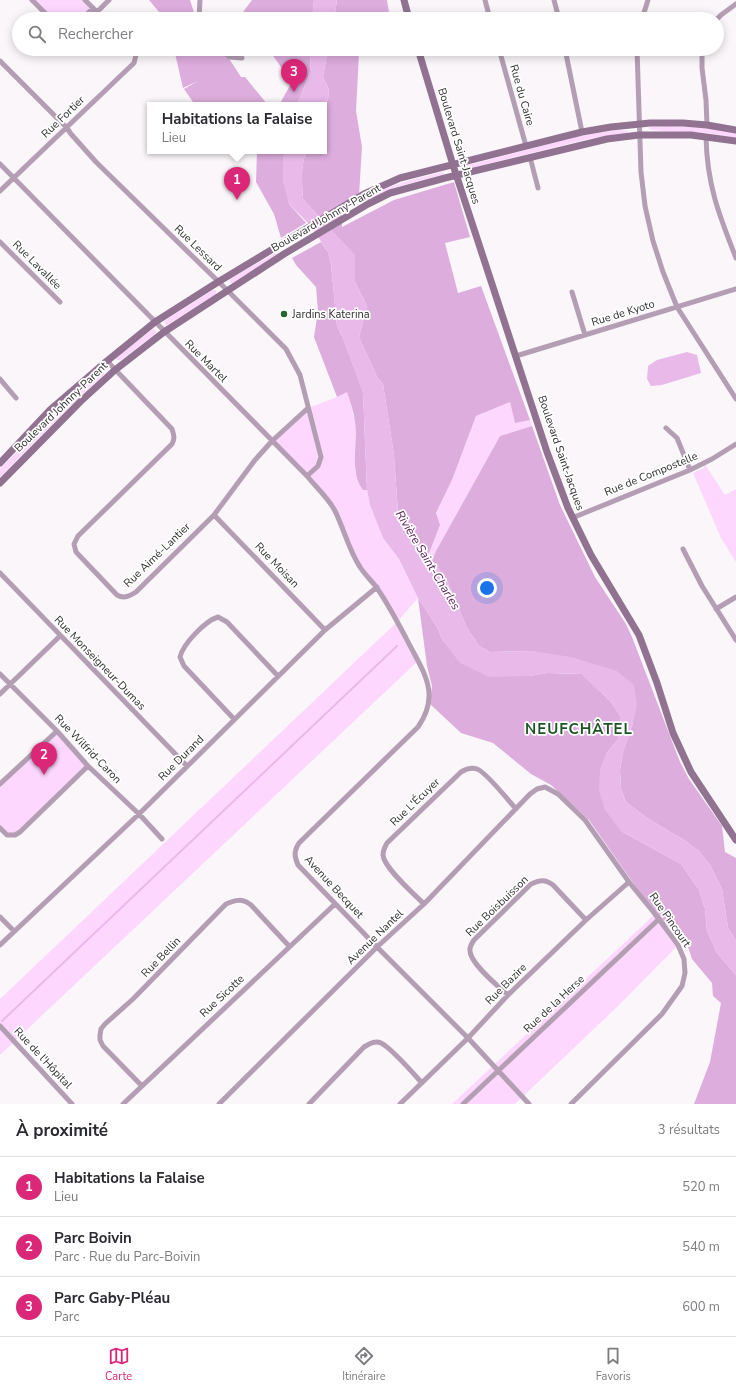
<!DOCTYPE html>
<html lang="fr">
<head>
<meta charset="utf-8">
<style>
	body { margin:0; font-family:"Nunito Sans",sans-serif; background:#f2f2f3; color:#2b2b33 }
	.you { position:absolute; left:487px; top:588px; width:14px; height:14px; margin:-10px; border:3px solid #fff; border-radius:50%; background:#1a73e8; box-shadow:0 0 0 6px #1a73e833 }
	.badge { display:grid; place-items:center; width:26px; height:26px; border-radius:50%; background:#db2777; color:#fff; font-size:13px; font-weight:700 }
	.pin { position:absolute; translate:-50% -33px; filter:drop-shadow(0 1px 2px #0008) }
	.pin::after { content:''; position:absolute; top:21px; width:14px; height:12px; background:inherit; clip-path:polygon(0 0,100% 0,50% 100%) }
	.popup { position:absolute; left:147px; top:102px; width:180px; height:52px; box-sizing:border-box; display:grid; place-content:center; border-radius:0px; background:#fff; filter:drop-shadow(0 1px 3px #0005); font-size:13px; white-space:nowrap; color:#7c7c81 }
	.popup b { font-size:15px; color:#2b2b33 }
	.popup::after { content:''; position:absolute; left:50%; top:100%; margin-left:-8px; border:8px solid transparent; border-top-color:#fff }
	.list { margin:0; padding:0; list-style:none }
	h2 { display:flex; justify-content:space-between; align-items:center; height:52px; margin:0; padding:0 16px; font-size:17px }
	h2 small { font-size:13px; font-weight:400; color:#7c7c81 }
	.list li { display:grid; grid-template-columns:26px 1fr auto; gap:12px; align-items:center; box-sizing:border-box; height:60px; padding:0 16px; border-top:1px solid #e1e1e2 }
	.list b { display:block; font-size:15px; white-space:nowrap }
	.list p { margin:0; font-size:13px; white-space:nowrap; color:#7c7c81 }
	.list em { font-size:13px; font-style:normal; color:#7c7c81 }
	.icon { flex:none; width:22px; height:22px; fill:none; stroke:currentColor; stroke-width:2; stroke-linecap:round; stroke-linejoin:round }
	.map { position:relative; flex:none; width:736px; height:1104px; overflow:hidden }
	.search { position:absolute; background:#fff; box-shadow:0 2px 10px #0003; left:12px; right:12px; top:12px; height:44px; display:flex; align-items:center; gap:10px; box-sizing:border-box; padding:0 14px; border-radius:22px; color:#7c7c81; font-size:15px }
	.sheet { height:232px; background:#fff }
	nav { display:flex; justify-content:space-around; align-items:center; box-sizing:border-box; height:56px; border-top:1px solid #e1e1e2; background:#fff; font-size:11px; color:#7c7c81 }
	nav a { display:grid; justify-items:center; gap:2px }
	nav .on { color:#db2777 }
	.map>svg:first-child { display:block }
</style>
</head>
<body>
<div class="map">
<svg width="736" height="1104" viewBox="0 0 736 1104">
	<rect width="100%" height="100%" fill="#faf6fa"/>
	<path fill="#fed7ff" d="M32 0H85L93 8 82 19H51Z
		M668 126 707 128 736 133V138L708 133 662 131 649 129V127Z
		M618 130 628 131V133L592 138 466 169V166L579 136Z
		M443 172 444 174 396 187 363 203 361 201C389 184 412 180 443 172Z
		M275 253 277 255 233 283H230V279Z
		M213 290H216V294L167 325 164 324 166 320Z
		M154 329 156 331 155 334 121 360H117L116 358 118 356 152 330Z
		M102 370 104 372V375L81 395 0 477V469L71 397Z
		M347 391 355 422V472L363 490H367L370 505 383 538 399 559 418 598 398 621 418 661 0 1055V999L398 621 360 568 328 500 272 441 308 408 337 397Z
		M510 402 515 422 530 420 532 426 500 436 436 551 432 561 428 556 440 525 436 514 452 480 476 416Z
		M704 463 725 495 736 489V562L721 538 693 473 704 468Z
		M57 731 88 766 20 832 11 835 0 828V784Z
		M655 914 678 945 618 1006 515 1104H452Z"/>
	<path fill="#ddaddd" d="M149 0H190L196 19H174L173 17 159 12Z
		M252 0H314L312 19H246L243 12Z
		M337 0H387L390 19H334Z
		M174 49H213L228 57 241 77H245L268 105H195L184 89 198 81 183 88Z
		M268 49H311L310 72 297 105H279L292 82Z
		M328 49H364L359 53 356 111 362 147 359 195 342 205V227L394 200 454 182 470 237 445 243 458 293 481 286 530 420 515 423 510 402 476 416 452 480 436 513 440 525 428 556 403 527 398 513 394 455 383 384 377 377 359 337 367 306 355 282V256L303 199C302 183 300 166 307 151H324V108L328 99 329 89 323 77Z
		M257 151H285L283 159 289 204 306 223 281 238 274 214 256 182Z
		M321 242 328 252 331 264 337 326 343 338 363 392 367 490H363C349 471 358 444 355 422 354 412 350 402 347 392L337 397 314 337 318 311 316 287 296 265 292 258Z
		M532 426 560 505 595 577 626 624 632 637 680 762 689 779 722 826 725 852 736 858V941L728 928 722 889 710 865 699 851 684 840 647 818 626 802 621 789 620 770 623 752 633 723 634 685 532 651 490 652 479 646 467 628 446 578 432 561 436 551 500 436Z
		M418 598 437 627 443 641 529 676 547 673 582 674 611 702 621 717 618 739 606 754 621 831 681 864 699 890 705 909 707 931 717 953 736 975V1104H694L710 1062 721 1003 713 996 712 983 692 959 686 941 677 935 655 914 589 820 551 785 531 774 493 743 461 733 430 704 432 686 427 666Z"/>
	<path fill="#e9b9ea" d="M314 0H337L334 19H312Z
		M311 49H328L323 77 329 89 328 99 324 108V105H297L310 72Z
		M285 151H307C300 166 302 183 303 199L355 255V282L367 306 359 337 377 377 383 384 394 455 398 513 403 527 446 578 467 628 479 646 490 652 532 651 571 657 617 671 634 685 637 705 633 723 623 752 620 770 621 789 626 802 647 818 684 840 699 851 710 865 722 889 728 928 736 941V975L717 953 707 931 705 909 699 890 681 864 621 831 605 810 599 790 600 769 606 754 618 739 621 717 611 702 582 674 547 673 529 676 489 677 460 663 443 641 437 627 418 598 399 559 383 538 370 505 367 490 363 393 343 338 337 326 331 264 328 252 310 225 289 204 283 182V159Z
		M687 352 697 355 701 373 662 385 651 386 647 379 648 366 657 360Z"/>
	<g fill="none" stroke-linecap="round" stroke-linejoin="round">
		<path stroke="#e9b9ea" stroke-width="2" d="M2 1021 397 646"/>
		<path stroke="#b39eb3" stroke-width="5" d="M32 0 51 19
			M85 0 104 19
			M485 0 490 19
			M554 0 559 19
			M97 12 109 0
			M82 19 93 8
			M199 19 200 0
			M642 19 648 0
			M717 19 721 15 736 4
			M219 49 230 57 242 58
			M499 49 526 146
			M565 49 582 132
			M637 49 641 172 645 206 653 241 663 272 677 307 736 399
			M702 49V68L706 100 707 125
			M0 61 67 128 71 134 96 162 228 291 286 349 300 375 321 457 318 466 307 476
			M706 137C707 185 719 215 736 258
			M530 157 538 188
			M0 164 307 476C316 487 327 497 334 509 344 528 348 549 360 567 365 575 372 581 377 588 388 604 397 621 406 638 422 670 442 693 418 727L299 843C294 851 294 856 298 865L377 947 468 1038 529 1104
			M0 191 134 63 136 55 134 49
			M0 242 60 302
			M572 292 585 335
			M516 356 736 289
			M107 361 172 429C174 435 175 439 172 444L78 536 74 544 76 552 117 595C124 599 130 596 136 592L214 515 255 460 272 441 308 408
			M0 379 16 398
			M666 428 677 438 690 470
			M214 515 325 630
			M572 518 690 470 712 459 736 444
			M683 549 702 586 736 640
			M0 573 187 766
			M716 609 736 597
			M0 674 57 731 88 766 139 814 162 839
			M0 694 60 636
			M234 719 184 666 180 657C183 644 205 621 218 617L227 622 278 676
			M0 784 57 731
			M0 828 7 835H15L20 832 88 766
			M424 904C414 894 384 868 383 855 383 850 385 847 387 843L461 772C466 769 471 767 477 769 486 772 508 800 516 809
			M0 917 14 931
			M0 945 139 814 325 630 377 587
			M508 995C498 986 468 962 470 949 470 946 472 943 474 940L531 884C540 880 545 879 553 885L586 920
			M0 1026 72 1104
			M142 1086 103 1046 100 1040V1035L101 1029 105 1024 133 999 226 904C235 900 242 898 251 905L289 946
			M123 1104 335 904
			M219 1104 377 947 424 904 530 794 537 789 545 787 558 794 585 820 629 882 655 914 678 945 684 959 685 973 682 986 662 1014 571 1104
			M309 1104 364 1047C369 1044 375 1040 381 1043 390 1047 414 1074 422 1083
			M400 1104 468 1038 508 995 586 920 629 882
			M463 1104 659 919"/>
		<path stroke="#917391" stroke-width="7" d="M404 0 409 19
			M418 49 453 165 547 452 568 508 591 555 639 635 657 683 673 733 691 772 736 840
			M0 463 50 410 107 361 155 322 218 282 364 194 400 178 582 132 611 127 650 123H683L707 125 736 130
			M0 483 81 401 115 370 164 332 284 254 368 204 390 193 445 178 607 139 639 135H691L736 141"/>
	</g>
	<circle fill="#26662e" stroke="#fff" stroke-width="1.5" cx="284" cy="314" r="4"/>
	<g text-anchor="middle" dominant-baseline="central" stroke-width="3.5" stroke-linejoin="round" paint-order="stroke">
		<g font-size="11" fill="#302f30" stroke="#fff">
			<text transform="translate(522 95) rotate(74)">Rue du Caire</text>
			<text transform="translate(63 117) rotate(-44)">Rue Fortier</text>
			<text transform="translate(459 146) rotate(73)">Boulevard Saint-Jacques</text>
			<text transform="translate(326 218) rotate(-30)">Boulevard Johnny-Parent</text>
			<text transform="translate(198 248) rotate(44)">Rue Lessard</text>
			<text transform="translate(37 265) rotate(45)">Rue Lavallée</text>
			<text transform="translate(623 313) rotate(-17)">Rue de Kyoto</text>
			<text transform="translate(206 361) rotate(45)">Rue Martel</text>
			<text transform="translate(61 407) rotate(-44)">Boulevard Johnny-Parent</text>
			<text transform="translate(561 453) rotate(71)">Boulevard Saint-Jacques</text>
			<text transform="translate(651 474) rotate(-22)">Rue de Compostelle</text>
			<text transform="translate(157 555) rotate(-44)">Rue Aimé-Lantier</text>
			<text transform="translate(277 565) rotate(46)">Rue Moisan</text>
			<text transform="translate(100 663) rotate(46)">Rue Monseigneur-Dumas</text>
			<text transform="translate(88 749) rotate(46)">Rue Wilfrid-Caron</text>
			<text transform="translate(181 758) rotate(-45)">Rue Durand</text>
			<text transform="translate(415 802) rotate(-44)">Rue L'Écuyer</text>
			<text transform="translate(334 887) rotate(47)">Avenue Becquet</text>
			<text transform="translate(497 906) rotate(-44)">Rue Boisbuisson</text>
			<text transform="translate(670 920) rotate(55)">Rue Pincourt</text>
			<text transform="translate(375 937) rotate(-44)">Avenue Nantel</text>
			<text transform="translate(161 957) rotate(-46)">Rue Bellin</text>
			<text transform="translate(506 984) rotate(-45)">Rue Bazire</text>
			<text transform="translate(222 996) rotate(-43)">Rue Sicotte</text>
			<text transform="translate(554 1004) rotate(-43)">Rue de la Herse</text>
			<text transform="translate(43 1058) rotate(47)">Rue de l'Hôpital</text>
		</g>
		<g font-size="11" fill="#302f30" stroke="#fff" text-anchor="start">
			<text x="292" y="314">Jardins Katerina</text>
		</g>
		<g font-size="12" font-style="italic" fill="#501852" stroke="#fff">
			<text transform="translate(428 560) rotate(59)">Rivière Saint-Charles</text>
		</g>
		<g font-size="15" font-weight="bold" letter-spacing="1" fill="#1b5523" stroke="#fff">
			<text x="579" y="729">NEUFCHÂTEL</text>
		</g>
	</g>
</svg>
<div class="you"></div>
<div class="pin badge" style="left:237px;top:200px">1</div>
<div class="popup"><b>Habitations la Falaise</b>Lieu</div>
<div class="pin badge" style="left:44px;top:775px">2</div>
<div class="pin badge" style="left:294px;top:92px">3</div>
<div class="search"><svg class="icon" aria-label="search" viewBox="0 0 24 24"><circle cx="10" cy="10" r="6"/><path d="M15 15l6 6"/></svg>Rechercher</div>
</div>
<section class="sheet">
<h2>À proximité<small>3 résultats</small></h2>
<ul class="list">
<li><span class="badge">1</span><div><b>Habitations la Falaise</b><p>Lieu</p></div><em>520 m</em></li>
<li><span class="badge">2</span><div><b>Parc Boivin</b><p>Parc · Rue du Parc-Boivin</p></div><em>540 m</em></li>
<li><span class="badge">3</span><div><b>Parc Gaby-Pléau</b><p>Parc</p></div><em>600 m</em></li>
</ul>
</section>
<nav>
<a class="on"><svg class="icon" aria-label="map" viewBox="0 0 24 24"><path d="M3 6l6-2 6 2 6-2v14l-6 2-6-2-6 2zM9 4v14M15 6v14"/></svg>Carte</a>
<a><svg class="icon" aria-label="directions" viewBox="0 0 24 24"><path d="M12 3l9 9-9 9-9-9zM9 14v-3h6M13 9l2 2-2 2"/></svg>Itinéraire</a>
<a><svg class="icon" aria-label="saved" viewBox="0 0 24 24"><path d="M7 4h10v16l-5-4-5 4z"/></svg>Favoris</a>
</nav>
</body>
</html>
